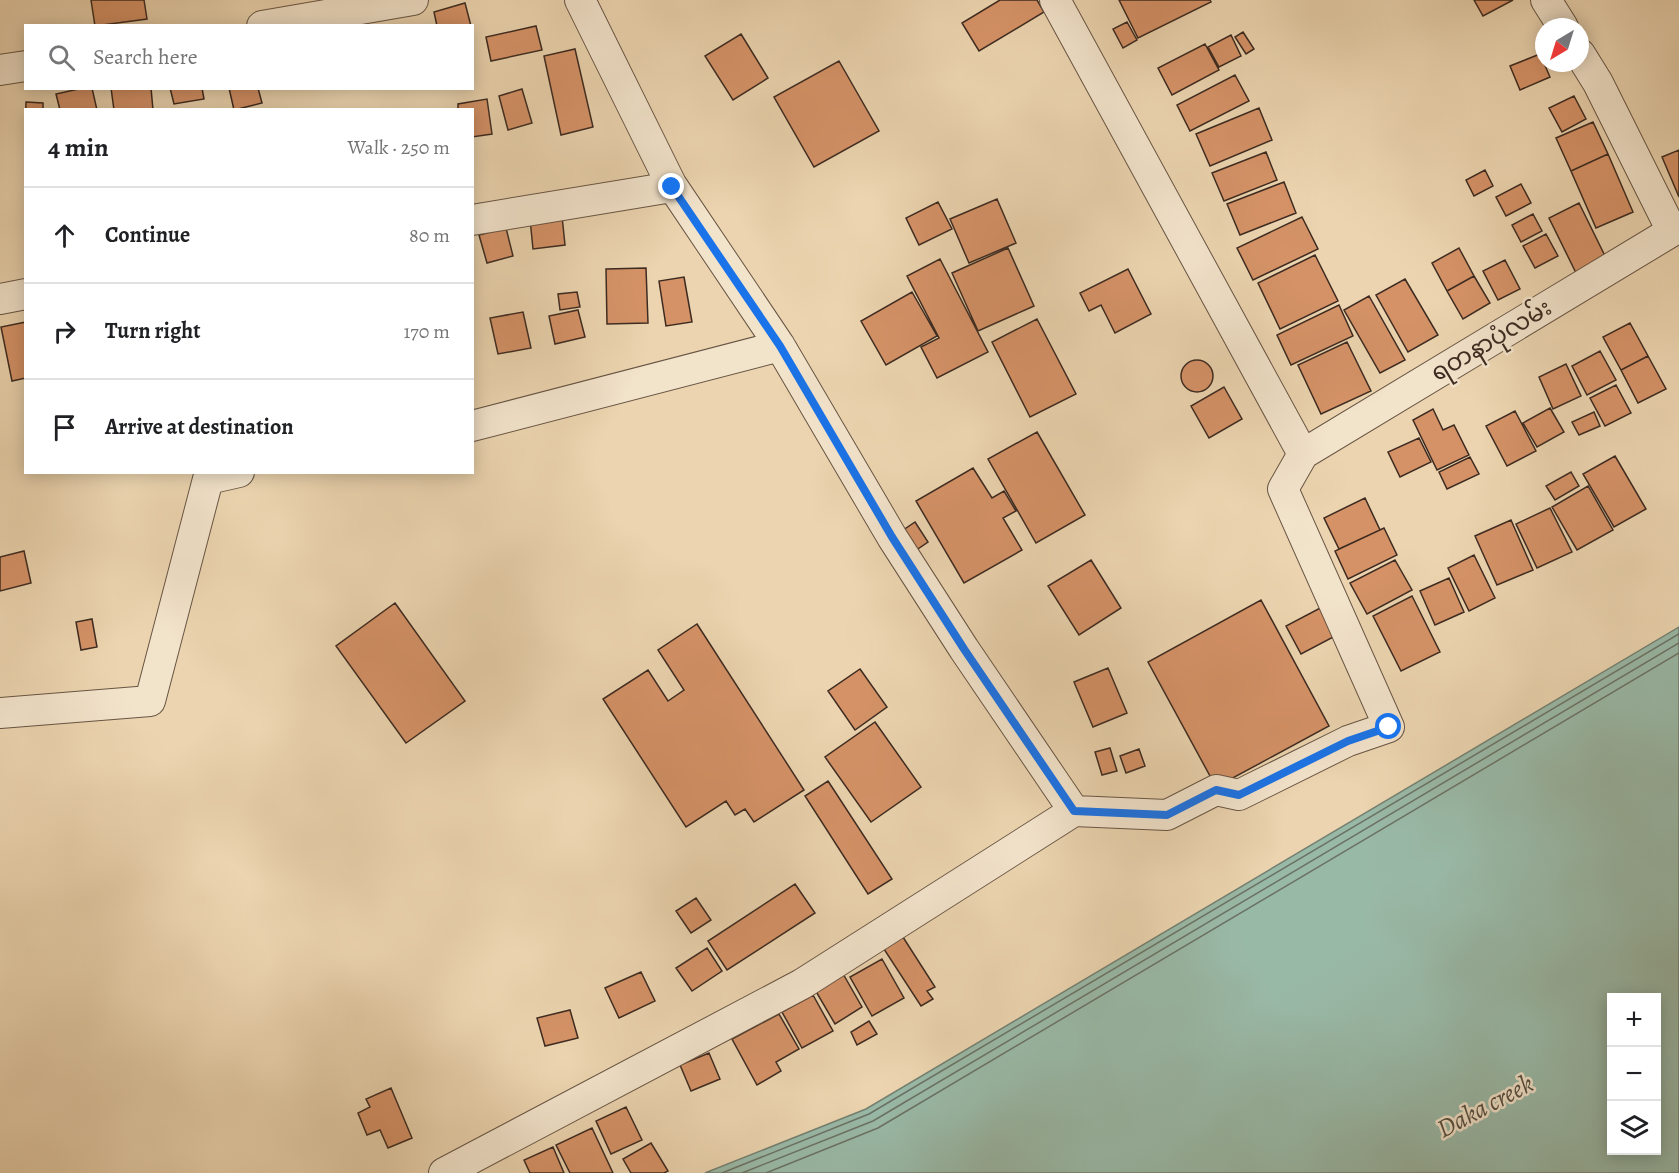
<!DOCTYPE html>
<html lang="en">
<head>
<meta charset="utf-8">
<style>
	body { margin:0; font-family:Alegreya,"Noto Sans Myanmar",serif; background:#f6f6f6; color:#202124 }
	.controls { position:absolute; right:18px; bottom:18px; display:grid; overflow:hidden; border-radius:0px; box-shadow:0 3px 15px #0003 }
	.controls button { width:54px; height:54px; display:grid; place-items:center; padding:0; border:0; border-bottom:2px solid #e0e0e0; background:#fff; color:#202124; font:30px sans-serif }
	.compass { position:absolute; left:1535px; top:18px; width:54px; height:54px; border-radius:50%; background:#fff; box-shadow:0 3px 15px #0003; rotate:218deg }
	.stop { position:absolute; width:18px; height:18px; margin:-14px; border:4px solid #1a73e8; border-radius:50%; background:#fff }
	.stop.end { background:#1a73e8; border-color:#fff; box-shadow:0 2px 6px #0008 }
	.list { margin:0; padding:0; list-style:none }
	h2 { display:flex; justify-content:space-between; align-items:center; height:78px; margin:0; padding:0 24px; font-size:26px }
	h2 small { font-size:20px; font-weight:400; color:#757577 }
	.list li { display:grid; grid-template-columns:39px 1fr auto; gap:18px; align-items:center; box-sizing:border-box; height:96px; padding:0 24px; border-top:2px solid #e0e0e0 }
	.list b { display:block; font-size:22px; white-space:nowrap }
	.list em { font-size:20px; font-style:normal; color:#757577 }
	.icon { flex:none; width:33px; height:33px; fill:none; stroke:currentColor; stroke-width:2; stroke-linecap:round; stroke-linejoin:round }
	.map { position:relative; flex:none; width:1679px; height:1173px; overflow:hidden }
	.search { position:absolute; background:#fff; box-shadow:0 3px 15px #0003; left:24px; top:24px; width:450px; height:66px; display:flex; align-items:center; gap:15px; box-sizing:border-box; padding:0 21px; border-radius:0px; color:#757577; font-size:22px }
	.panel { position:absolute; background:#fff; box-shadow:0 3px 15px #0003; left:24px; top:108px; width:450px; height:366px; border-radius:0px }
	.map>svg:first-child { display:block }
</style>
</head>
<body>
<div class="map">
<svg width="1679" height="1173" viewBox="0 0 1679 1173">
	<rect width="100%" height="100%" fill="#ebd4af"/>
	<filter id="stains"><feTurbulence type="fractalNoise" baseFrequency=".00333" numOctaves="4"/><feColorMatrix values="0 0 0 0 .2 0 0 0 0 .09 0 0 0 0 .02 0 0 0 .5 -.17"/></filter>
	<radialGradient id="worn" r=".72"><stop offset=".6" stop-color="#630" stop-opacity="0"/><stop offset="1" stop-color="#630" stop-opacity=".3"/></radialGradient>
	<path fill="#99b9a7" stroke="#748071" stroke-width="1.5" fill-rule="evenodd" d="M1679 627V1173H705L866 1109ZM1612 998H1656V1150H1612Z"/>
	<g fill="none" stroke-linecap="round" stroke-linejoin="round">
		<path stroke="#6b7264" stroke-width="1.5" d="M722 1173 869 1114 1679 634
			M742 1173 873 1121 1679 643
			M766 1173 878 1128 1679 653"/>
	</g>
	<path fill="#d59267" stroke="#3d2b21" stroke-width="1.5" d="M91 0H144L147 19 95 26Z
		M1000 0H1037L1044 12 979 51 962 23Z
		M1119 0H1210L1211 2 1138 38Z
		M1474 0H1513L1483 16Z
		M465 3 471 26H437L434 12Z
		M1127 22 1137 40 1123 48 1113 29Z
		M536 26 542 50 491 61 486 37Z
		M1243 32 1254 49 1246 54 1235 37Z
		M741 34 768 78 733 100 705 56Z
		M1231 35 1241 56 1219 67 1208 47Z
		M1205 44 1219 70 1172 95 1158 68Z
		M575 49 593 127 561 135 544 56Z
		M1540 54 1550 77 1520 90 1510 66Z
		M839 61 879 131 814 167 774 97Z
		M1235 75 1249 101 1190 131 1177 105Z
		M83 88H92L97 110H60L56 94Z
		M111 88H151L153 110H114Z
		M170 88H202L204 99 174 104Z
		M229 88H258L262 103 234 110Z
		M522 89 532 123 508 130 499 96Z
		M1574 96 1586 119 1562 132 1549 108Z
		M487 99 492 134 472 137V110H458V104Z
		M26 102 43 103V110H26V140H25Z
		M1259 108 1272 140 1210 166 1196 134Z
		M1593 122 1608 154 1571 171 1556 138Z
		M1679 150V197L1662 157Z
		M1266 152 1277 180 1224 201 1212 173Z
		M1608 154 1633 212 1596 228 1571 171Z
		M1485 170 1493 186 1474 196 1466 180Z
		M1284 182 1296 213 1240 235 1227 204Z
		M1521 184 1531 203 1506 216 1496 197Z
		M997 199 1016 243 969 263 950 219Z
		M938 202 952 229 919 245 906 218Z
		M1579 203 1608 262 1578 277 1549 218Z
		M1533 214 1542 231 1521 242 1512 225Z
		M562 216 565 245 533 249 530 219Z
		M1302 217 1318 249 1253 280 1237 248Z
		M506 228 513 256 487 263 479 235Z
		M1546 234 1558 256 1535 268 1523 246Z
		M1008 248 1034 306 978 331 952 273Z
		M1459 248 1474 276 1447 291 1432 263Z
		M1315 255 1338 301 1280 329 1258 283Z
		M940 259 988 352 937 378 921 347 939 338 907 276Z
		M1505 260 1520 289 1498 300 1483 271Z
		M646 268 648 323 607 324 606 269Z
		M1128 269 1151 314 1115 333 1101 305 1089 311 1080 293Z
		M1474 276 1490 303 1463 319 1447 291Z
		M684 277 692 322 666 326 659 281Z
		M1405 279 1438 335 1408 352 1376 295Z
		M577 292 580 307 560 310 558 294Z
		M912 292 937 336 886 365 861 321Z
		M1369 296 1405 360 1380 373 1344 310Z
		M1339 305 1353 336 1291 365 1277 335Z
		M578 310 585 337 555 344 549 316Z
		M523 312 531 348 498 354 490 318Z
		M1037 319 1076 394 1030 417 992 342Z
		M26 322V378L12 381 1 327Z
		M1630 323 1648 356 1621 370 1603 337Z
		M1347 342 1371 391 1321 414 1298 365Z
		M1600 351 1616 380 1587 395 1572 366Z
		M1648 356 1666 389 1638 403 1621 370Z
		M1181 376a16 16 0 1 1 32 0a16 16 0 1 1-32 0Z
		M1566 364 1581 396 1553 409 1539 377Z
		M1616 385 1631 413 1605 426 1590 398Z
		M1224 387 1242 419 1209 438 1191 406Z
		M1550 408 1564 432 1537 447 1523 423Z
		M1433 409 1443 430 1454 425 1469 455 1437 470 1413 420Z
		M1515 411 1536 451 1507 466 1486 426Z
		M1594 412 1600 426 1579 435 1572 422Z
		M1037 432 1085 515 1036 543 988 459Z
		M1419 438 1431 462 1400 477 1388 452Z
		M1615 456 1646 509 1614 527 1583 474Z
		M1470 457 1479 474 1447 489 1439 472Z
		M973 468 992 498 1004 491 1016 511 1003 518 1022 550 964 583 916 501Z
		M1571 472 1579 486 1555 500 1546 486Z
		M1588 486 1613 530 1577 550 1552 507Z
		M1365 498 1380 530 1339 549 1324 518Z
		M1550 508 1572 552 1537 568 1516 524Z
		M1511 520 1533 570 1497 585 1475 536Z
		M915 522 928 542 909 555 896 535Z
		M1384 528 1397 555 1348 579 1335 551Z
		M24 551 31 583 0 591V557Z
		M1474 555 1495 598 1469 611 1448 568Z
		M1091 560 1121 608 1079 635 1048 586Z
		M1395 560 1412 590 1367 614 1350 583Z
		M1449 578 1464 612 1435 625 1420 591Z
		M1412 596 1440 652 1401 671 1373 616Z
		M1261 600 1329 726 1216 787 1148 662Z
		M395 603 465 701 406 743 336 646Z
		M1324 606 1339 634 1301 654 1286 626Z
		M92 619 97 647 81 650 76 622Z
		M697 624 804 790 754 822 745 809 735 815 726 801 686 827 603 699 648 670 668 701 684 690 658 650Z
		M1108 668 1127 713 1093 727 1074 682Z
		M860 669 887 707 855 730 828 691Z
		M875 722 921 787 871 822 825 757Z
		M1110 748 1117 771 1102 775 1095 752Z
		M1139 749 1145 766 1126 773 1120 756Z
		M828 781 892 879 868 894 805 796Z
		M795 884 815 913 727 970 708 941Z
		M696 898 711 920 691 933 676 911Z
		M901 934 935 987 927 991 933 999 921 1006 882 946Z
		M707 948 722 971 692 991 676 968Z
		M882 959 904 998 872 1016 850 977Z
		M641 972 655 1001 619 1018 605 988Z
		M842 972 862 1007 835 1024 814 988Z
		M813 995 833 1031 802 1048 782 1012Z
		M570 1010 578 1038 545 1046 537 1018Z
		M779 1014 799 1049 776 1062 781 1071 757 1085 732 1039Z
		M869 1021 877 1034 857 1045 851 1032Z
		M709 1053 720 1079 691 1091 680 1065Z
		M391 1088 412 1138 388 1148 380 1130 367 1135 358 1113 370 1107 366 1099Z
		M626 1107 642 1140 611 1154 596 1121Z
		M592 1128 613 1173H570L556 1145Z
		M651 1143 668 1171 664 1173H631L623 1159Z
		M553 1147 564 1173H530L524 1160Z"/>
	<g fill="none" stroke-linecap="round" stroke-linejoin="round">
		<defs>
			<path id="minor" d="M580 0 671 184 780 346 892 537 964 649 1074 811 1167 815 1216 790 1239 795 1348 741 1389 727 1283 489 1303 454 1679 227
				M1055 0 1303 454
				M1546 0 1563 27
				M262 26 413 0
				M1580 54 1598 83 1672 231
				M0 70 26 66
				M472 220 672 187
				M0 299 26 294
				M472 426 780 346
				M0 713 150 701 208 479 239 472
				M444 1173 802 984 1074 811"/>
		</defs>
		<use href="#minor" stroke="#685544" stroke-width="32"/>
		<use href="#minor" stroke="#f2e3cb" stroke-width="30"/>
	</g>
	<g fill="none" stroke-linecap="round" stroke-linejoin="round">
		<path stroke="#1a73e8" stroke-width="8" d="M672 187 780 346 892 537 964 649 1074 811 1167 815 1216 790 1239 795 1348 741 1389 727"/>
	</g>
	<g text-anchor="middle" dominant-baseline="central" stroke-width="5" stroke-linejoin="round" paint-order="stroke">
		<g font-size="24" fill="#3d2b21" stroke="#f2e3cb">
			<text transform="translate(1491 340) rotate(-31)">ရတနာပုံလမ်း</text>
		</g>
		<g font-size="26" font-style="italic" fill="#544e42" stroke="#f2e3cb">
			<text transform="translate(1485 1106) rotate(-28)">Daka creek</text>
		</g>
	</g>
	<rect width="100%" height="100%" filter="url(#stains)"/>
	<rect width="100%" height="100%" fill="url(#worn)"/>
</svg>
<div class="controls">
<button>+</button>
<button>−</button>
<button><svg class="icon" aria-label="layers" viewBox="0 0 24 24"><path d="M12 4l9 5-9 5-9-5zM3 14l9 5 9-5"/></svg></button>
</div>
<svg class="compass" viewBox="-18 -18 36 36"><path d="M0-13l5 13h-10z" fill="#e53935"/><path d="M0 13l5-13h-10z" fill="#757577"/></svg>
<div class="stop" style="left:1389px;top:727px"></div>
<div class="stop end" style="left:672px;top:187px"></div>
<div class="search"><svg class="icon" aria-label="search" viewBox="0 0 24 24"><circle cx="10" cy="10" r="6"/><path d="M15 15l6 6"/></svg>Search here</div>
<section class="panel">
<h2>4 min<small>Walk · 250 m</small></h2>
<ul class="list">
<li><svg class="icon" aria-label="ahead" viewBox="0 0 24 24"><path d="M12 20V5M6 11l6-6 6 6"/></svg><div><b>Continue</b></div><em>80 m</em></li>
<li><svg class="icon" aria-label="right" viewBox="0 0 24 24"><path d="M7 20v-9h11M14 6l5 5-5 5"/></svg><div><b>Turn right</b></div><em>170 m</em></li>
<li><svg class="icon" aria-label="arrive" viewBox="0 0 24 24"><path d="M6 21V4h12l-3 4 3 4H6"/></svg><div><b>Arrive at destination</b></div></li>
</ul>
</section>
</div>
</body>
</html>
